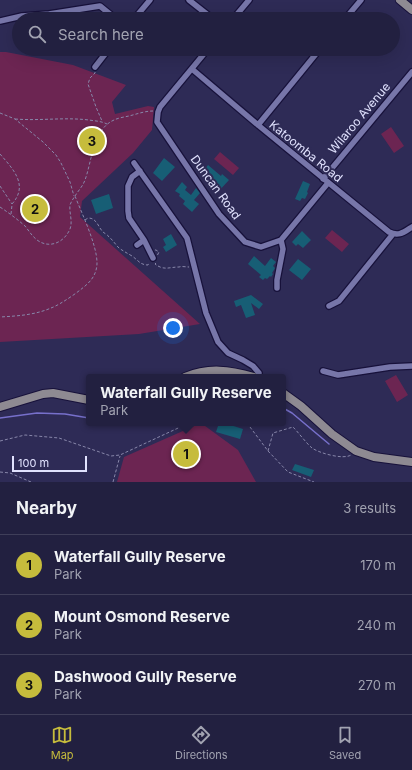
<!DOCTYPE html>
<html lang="en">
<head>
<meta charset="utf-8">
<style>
	body { margin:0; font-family:Inter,sans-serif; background:#2a2847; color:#f1f3f6 }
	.scale { position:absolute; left:12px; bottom:10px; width:75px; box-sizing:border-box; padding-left:4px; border:2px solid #e1e2fe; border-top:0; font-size:11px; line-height:14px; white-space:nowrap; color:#e1e2fe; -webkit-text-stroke:3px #2e2b56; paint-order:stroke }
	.you { position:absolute; left:173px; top:328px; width:14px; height:14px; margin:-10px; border:3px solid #fff; border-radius:50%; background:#1a73e8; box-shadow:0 0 0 6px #1a73e833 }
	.badge { display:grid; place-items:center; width:26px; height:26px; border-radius:50%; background:#c6bc3c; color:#111; font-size:13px; font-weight:700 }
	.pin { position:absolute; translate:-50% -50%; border:2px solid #fff; box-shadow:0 1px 4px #0006 }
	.popup { position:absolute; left:86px; top:374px; width:200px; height:52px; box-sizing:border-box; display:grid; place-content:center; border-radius:4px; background:#222040; filter:drop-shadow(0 1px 3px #0005); font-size:13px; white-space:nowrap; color:#a2a3b1 }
	.popup b { font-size:15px; color:#f1f3f6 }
	.popup::after { content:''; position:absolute; left:50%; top:100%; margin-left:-8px; border:8px solid transparent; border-top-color:#222040 }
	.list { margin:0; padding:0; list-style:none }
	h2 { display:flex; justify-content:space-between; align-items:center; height:52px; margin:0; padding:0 16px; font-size:17px }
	h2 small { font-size:13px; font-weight:400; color:#a2a3b1 }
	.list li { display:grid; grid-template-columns:26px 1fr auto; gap:12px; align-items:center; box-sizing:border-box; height:60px; padding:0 16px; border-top:1px solid #3f3e59 }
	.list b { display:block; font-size:15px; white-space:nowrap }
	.list p { margin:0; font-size:13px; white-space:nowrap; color:#a2a3b1 }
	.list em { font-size:13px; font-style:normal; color:#a2a3b1 }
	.icon { flex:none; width:22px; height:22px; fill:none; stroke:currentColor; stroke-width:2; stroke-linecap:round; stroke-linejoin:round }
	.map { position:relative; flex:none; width:412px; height:482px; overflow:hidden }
	.search { position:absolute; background:#222040; box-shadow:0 4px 16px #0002; left:12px; right:12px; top:12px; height:44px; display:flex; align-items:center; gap:10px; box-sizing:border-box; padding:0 14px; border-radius:22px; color:#a2a3b1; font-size:15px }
	.sheet { height:232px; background:#222040 }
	nav { display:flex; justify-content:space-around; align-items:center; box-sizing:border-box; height:56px; border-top:1px solid #3f3e59; background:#222040; font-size:11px; color:#a2a3b1 }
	nav a { display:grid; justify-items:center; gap:2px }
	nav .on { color:#c6bc3c }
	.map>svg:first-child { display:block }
</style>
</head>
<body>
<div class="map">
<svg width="412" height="482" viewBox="0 0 412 482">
	<rect width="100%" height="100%" fill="#2e2b56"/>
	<path fill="#6c2552" d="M0 52H6L73 65 126 85 112 102 115 114 148 106 154 107 152 130 133 153 82 201 80 217 200 324 139 334 0 342Z
		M391 127 404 146 394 153 381 134Z
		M220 152 239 168 233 175 214 159Z
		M332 230 349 244 342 252 325 238Z
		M396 375 408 395 397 402 385 381Z
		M201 423 238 450 256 482H117L124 457Z"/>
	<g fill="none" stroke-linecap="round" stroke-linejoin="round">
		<path stroke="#7770cb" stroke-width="1.5" d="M283 408 292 413 329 444
			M0 418 37 413 65 414 89 418"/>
	</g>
	<path fill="#175e75" d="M164 158 175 167 162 181 153 173Z
		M208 165 221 176 222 174 229 180 218 192 212 186 215 183 202 173Z
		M303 181 310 184 307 192 308 193 305 199 302 198 300 201 295 199Z
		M182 182 187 187 185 190 191 195 196 188 200 193 194 200 199 204 192 212 183 204 185 201 179 196 180 194 175 191Z
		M109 194 113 208 96 214 91 200Z
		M302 231 311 240 303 248 298 244 296 246 292 242Z
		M171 234 177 245 166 252 163 247 166 245 163 239Z
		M254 256 265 266 271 258 276 262 273 266 275 268 272 273 273 274 271 277 270 276 267 279 265 278 263 280 259 277 261 275 248 264Z
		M298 259 311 269 302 280 289 270Z
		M251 295 263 304 259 309 251 303 255 315 246 318 241 305 236 307 234 301Z
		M219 423H224L243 429 240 439 216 432Z
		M295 464 314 470 311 477 292 470Z"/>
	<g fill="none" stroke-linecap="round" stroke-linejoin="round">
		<defs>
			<path id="street" d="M189 0 213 19
				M134 19 150 0
				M233 19 249 0
				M345 19 361 0
				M0 21 22 16 49 14 100 6 116 19
				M208 49 160 107 158 112 157 122 219 214 245 242 261 247 281 240 328 183
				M95 67 109 49
				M192 69 258 125 389 232C399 237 404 232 412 227
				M258 125 320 49
				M134 163 187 238 206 313 218 342 228 353 243 360 253 366 259 373 258 377
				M140 171 132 177 128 186V211L129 218 144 240 153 258
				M323 179 412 72
				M137 245 144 240
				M277 288V280L283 249 281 240
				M329 306 339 301 393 234
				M323 371 338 375 390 367 412 366"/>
			<path id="secondary" d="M400 0 412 10
				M185 377C209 367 229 370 254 377
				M283 393 301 406 332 434 356 451 374 457 412 462
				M0 407 43 394 53 393 89 400"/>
		</defs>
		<use href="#street" stroke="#17113a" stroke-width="8"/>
		<use href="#secondary" stroke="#17113a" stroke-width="10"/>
		<path stroke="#8887aa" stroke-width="1" stroke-dasharray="3 2" stroke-linecap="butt" d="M95 72V73L90 78 88 84 96 107 102 121
			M0 113 15 119 43 142 56 155 61 163 70 182 74 196
			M15 119C40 121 64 117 89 120 95 121 101 121 107 124
			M0 154C13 169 29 185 12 204
			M0 186 12 204
			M75 196C78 191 83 186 85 180 92 161 93 129 114 120 118 118 124 117 129 116 137 114 145 111 153 111
			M0 207C9 213 17 219 25 226 29 231 32 236 37 240 49 249 64 243 70 229 73 221 69 213 70 205 71 202 73 199 75 196 82 214 97 245 97 263 97 269 95 275 91 280 85 288 60 305 51 308 35 315 17 316 0 317
			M11 214 12 205
			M85 220 88 218C97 218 98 227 103 232 104 233 108 235 108 236 112 239 115 244 119 248 123 251 127 253 132 256 138 260 140 265 148 265L149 262
			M155 250H156L159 252 157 256
			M156 263 155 264C164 271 169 267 179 267 182 266 186 267 189 267
			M247 423 268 451 288 472 314 482
			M0 441 25 435 59 438 111 456 120 455 189 423
			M268 451 273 433 293 427C298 432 307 444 312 448 319 453 343 460 351 455
			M0 472 10 473 31 482
			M113 482 120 456"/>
		<use href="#street" stroke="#7776a9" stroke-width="5.5"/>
		<use href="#secondary" stroke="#8e8a92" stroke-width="8"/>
	</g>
	<g text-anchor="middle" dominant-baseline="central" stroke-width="4" stroke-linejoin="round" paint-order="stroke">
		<g font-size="12" fill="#e1e2fe" stroke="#2e2b56">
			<text transform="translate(359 118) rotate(-50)">Wilaroo Avenue</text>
			<text transform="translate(306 151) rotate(39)">Katoomba Road</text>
			<text transform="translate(216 187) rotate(54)">Duncan Road</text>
		</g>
	</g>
</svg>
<div class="scale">100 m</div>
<div class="you"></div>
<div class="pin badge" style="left:186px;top:454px">1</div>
<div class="popup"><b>Waterfall Gully Reserve</b>Park</div>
<div class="pin badge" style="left:35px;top:209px">2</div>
<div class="pin badge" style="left:92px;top:141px">3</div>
<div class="search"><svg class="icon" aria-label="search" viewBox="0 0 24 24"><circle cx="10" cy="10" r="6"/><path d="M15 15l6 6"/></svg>Search here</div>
</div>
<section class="sheet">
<h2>Nearby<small>3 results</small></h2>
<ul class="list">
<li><span class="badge">1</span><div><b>Waterfall Gully Reserve</b><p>Park</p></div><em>170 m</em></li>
<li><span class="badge">2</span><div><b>Mount Osmond Reserve</b><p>Park</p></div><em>240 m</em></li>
<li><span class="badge">3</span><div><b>Dashwood Gully Reserve</b><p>Park</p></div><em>270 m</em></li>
</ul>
</section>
<nav>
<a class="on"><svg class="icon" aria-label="map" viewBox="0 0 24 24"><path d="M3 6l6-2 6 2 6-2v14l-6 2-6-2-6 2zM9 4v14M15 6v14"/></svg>Map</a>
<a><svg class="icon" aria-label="directions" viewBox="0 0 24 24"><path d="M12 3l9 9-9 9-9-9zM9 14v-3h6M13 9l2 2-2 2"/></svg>Directions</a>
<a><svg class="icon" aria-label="saved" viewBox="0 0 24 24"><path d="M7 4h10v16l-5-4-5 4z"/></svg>Saved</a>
</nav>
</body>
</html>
